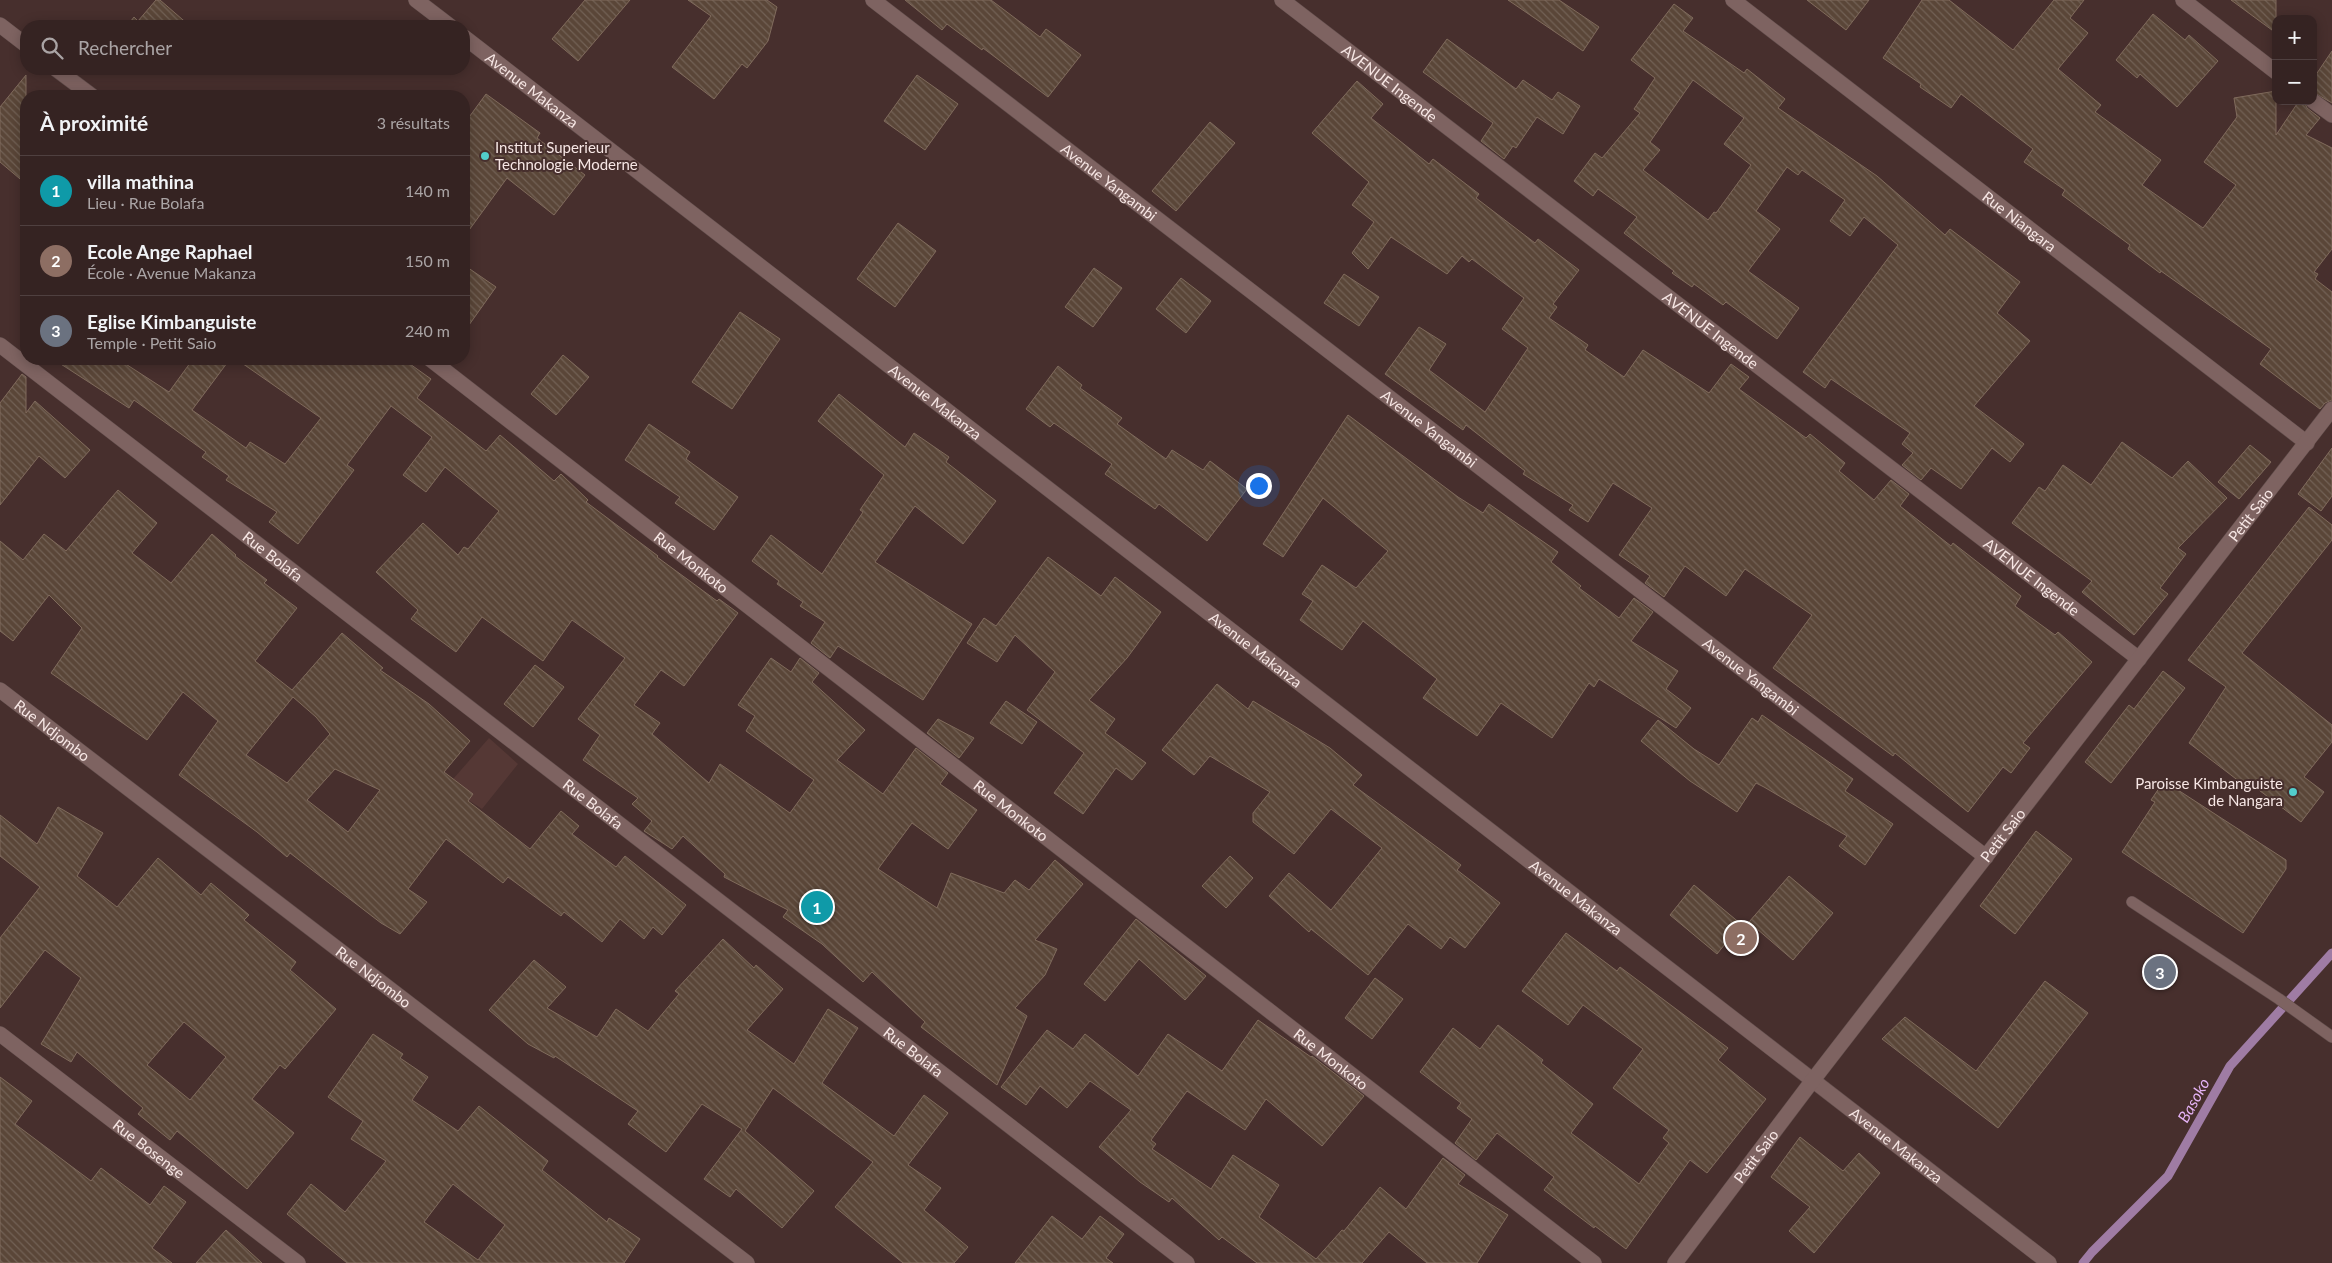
<!DOCTYPE html>
<html lang="fr">
<head>
<meta charset="utf-8">
<style>
	body { margin:0; font-family:Lato,sans-serif; background:#3d2b2a; color:#f1f3f6 }
	.controls { position:absolute; right:15px; top:15px; display:grid; overflow:hidden; border-radius:10px; box-shadow:0 2px 12px #0003 }
	.controls button { width:45px; height:45px; display:grid; place-items:center; padding:0; border:0; border-bottom:1px solid #4f4040; background:#352322; color:#f1f3f6; font:25px sans-serif }
	.you { position:absolute; left:1258px; top:485px; width:18px; height:18px; margin:-12px; border:4px solid #fff; border-radius:50%; background:#1a73e8; box-shadow:0 0 0 8px #1a73e833 }
	.badge { display:grid; place-items:center; width:32px; height:32px; border-radius:50%; background:#8bbbb9; color:#fff; font-size:16px; font-weight:700 }
	.pin { position:absolute; translate:-50% -50%; border:2px solid #fff; box-shadow:0 1px 5px #0006 }
	.list { margin:0; padding:0; list-style:none }
	h2 { display:flex; justify-content:space-between; align-items:center; height:65px; margin:0; padding:0 20px; font-size:21px }
	h2 small { font-size:16px; font-weight:400; color:#aaa4a5 }
	.list li { display:grid; grid-template-columns:32px 1fr auto; gap:15px; align-items:center; box-sizing:border-box; height:70px; padding:0 20px; border-top:1px solid #4f4040 }
	.list b { display:block; font-size:19px; white-space:nowrap }
	.list p { margin:0; font-size:16px; white-space:nowrap; color:#aaa4a5 }
	.list em { font-size:16px; font-style:normal; color:#aaa4a5 }
	.icon { flex:none; width:28px; height:28px; fill:none; stroke:currentColor; stroke-width:2; stroke-linecap:round; stroke-linejoin:round }
	.map { position:relative; flex:none; width:2332px; height:1263px; overflow:hidden }
	.search { position:absolute; background:#352322; box-shadow:0 2px 12px #0003; left:20px; top:20px; width:450px; height:55px; display:flex; align-items:center; gap:12px; box-sizing:border-box; padding:0 18px; border-radius:20px; color:#aaa4a5; font-size:19px }
	.panel { position:absolute; background:#352322; box-shadow:0 2px 12px #0003; left:20px; top:90px; width:450px; height:275px; border-radius:20px }
	.map>svg:first-child { display:block }
</style>
</head>
<body>
<div class="map">
<svg width="2332" height="1263" viewBox="0 0 2332 1263">
	<defs>
		<pattern id="building-back-hatch" width="6" height="6" patternUnits="userSpaceOnUse" patternTransform="scale(1.25)"><rect width="6" height="6" fill="#5a4638"/><path d="M-1 5l2 2M0 0l6 6M5-1l2 2" fill="none" stroke="#726155"/></pattern>
	</defs>
	<rect width="100%" height="100%" fill="#472f2d"/>
	<path fill="#553835" d="M489 738 518 764 482 809 447 786Z"/>
	<g fill="none" stroke-linecap="round" stroke-linejoin="round">
		<path stroke="#9f7ca4" stroke-width="9" d="M2083 1263 2092 1252 2168 1176 2230 1066 2332 953"/>
	</g>
	<path fill="url(#building-back-hatch)" stroke="#806b5c" fill-rule="evenodd" d="M156 0H160L190 26H127L134 17 138 21Z
		M585 0H630L578 61 552 39Z
		M688 0H767L777 7 768 41 747 68 742 64 714 99 672 67 711 16Z
		M905 0H991L1040 37 1046 29 1081 55 1048 97 983 48 982 50 947 24 942 30Z
		M1508 0H1559L1599 27 1583 51Z
		M1807 0H1869L1846 30Z
		M1922 0H1949L2013 50 2054 0H2084L2070 18 2088 33 2058 69 2101 105 2095 112 2161 160 2142 185 2203 228 2236 185 2204 162 2237 117 2234 98 2276 91V135L2299 101H2304L2307 108 2320 118 2306 135 2332 148V249L2314 272 2318 274 2315 279 2332 292V400L2325 403 2320 409 2260 364 2271 349 2161 271 2160 273 2128 249 2130 245 2062 195 2065 190 2024 162 2033 149 1961 94 1951 108 1920 87 1921 84 1883 58Z
		M2231 0H2276V33Z
		M1674 4 1693 18 1683 31 1744 73 1747 69 1785 99 1778 108 1877 176 1945 235 1950 229 2020 282 1997 313 2030 341 1974 406 2024 444 2010 462 1992 448 1961 489 1931 468 1921 480 1902 465 1913 453 1902 444 1910 433 1831 379 1825 388 1803 372 1898 245 1864 217 1850 236 1830 221 1845 200 1802 170 1798 175 1787 167 1756 211 1780 229 1748 271 1799 308 1777 339 1726 302 1723 305 1694 284 1692 287 1672 273 1674 271 1624 233 1637 217 1598 189 1593 196 1574 181 1595 153 1602 158 1640 113 1634 109 1655 78 1631 60ZM1693 80 1744 118 1724 144 1751 165 1716 213 1714 212 1708 220 1643 170 1660 150 1650 142Z
		M2153 14 2185 40 2189 35 2218 61 2177 107 2140 74 2137 78 2116 60Z
		M1447 39 1516 89 1523 80 1552 100 1558 92 1580 106 1563 134 1537 117 1516 148 1513 146 1504 159 1481 141 1493 123 1423 72Z
		M2332 51V103L2313 92V79Z
		M26 75V184L0 162V107Z
		M917 75 958 104 925 150 884 121Z
		M1357 81 1383 104 1371 118 1429 164 1433 159 1479 194 1476 198 1535 243 1538 239 1579 270 1553 304 1557 307 1549 318 1588 345 1585 350 1624 377 1643 350 1709 393 1731 364 1749 377 1739 389 1806 438 1810 434 1845 463 1839 471 1874 500 1891 480 1909 494 1900 506 1951 546 1953 543 2021 596 2015 606 2055 635 2058 632 2092 662 2023 743 2030 748 2011 773 2003 767 1968 812 1895 753 1893 756 1773 668 1812 615 1745 569 1726 596 1685 566 1664 597 1645 583 1650 576 1619 555 1652 508 1613 483 1588 522 1569 510 1573 505 1523 474 1525 471 1466 425 1463 430 1385 374 1419 327 1446 344 1429 370 1485 412 1528 348 1502 329 1524 298 1472 259 1469 262 1462 256 1447 274 1391 237 1368 269 1352 253 1374 222 1352 205 1369 182 1312 133Z
		M486 94 540 133 537 138 585 175 554 215 507 178 464 237V124Z
		M1210 122 1235 143 1176 211 1152 191Z
		M898 223 936 251 895 307 857 279Z
		M464 265 496 287 464 332Z
		M1094 268 1122 288 1093 327 1065 307Z
		M1344 274 1379 297 1359 326 1324 303Z
		M1181 278 1211 301 1186 333 1156 309Z
		M740 312 780 339 732 409 692 382Z
		M563 355 589 377 556 415 531 394Z
		M53 359H118L169 392 193 359H230L192 410 246 448 250 442 285 464 321 418 236 359H403L431 379 417 398 486 451 500 435 554 481 561 474 588 500 586 502 658 556 657 557 717 601 719 599 738 613 684 686 661 670 634 705 660 723 652 734 709 783 720 764 790 813 814 780 746 731 755 716 738 705 771 658 791 672 800 658 819 673 812 682 865 730 837 760 883 794 916 748 948 773 940 784 977 810 948 849 912 823 878 869 937 908 951 873 1004 893 1015 880 1029 890 1055 860 1083 884 1035 940 1057 949 1045 975 1015 1008 1027 1016 997 1085 921 1027 925 1022 872 972 863 982 822 944 783 917 788 910 724 877 725 874 683 836 672 849 644 831 652 821 632 804 638 798 583 760 600 735 578 719 625 658 572 620 543 661 482 617 456 652 411 619 418 610 376 572 423 523 458 555 464 547 468 549 499 511 445 467 426 492 403 475 432 437 391 406 347 465 354 470 298 544 269 522 277 512 226 480 229 476 202 457 206 452 134 400 129 408Z
		M1058 366 1082 385 1080 388 1122 418 1117 424 1166 459 1172 450 1203 470 1210 461 1247 489 1207 541 1159 504 1155 509 1105 474 1112 464 1054 423 1050 427 1026 409Z
		M22 374 26 377V413L35 401 90 450 65 478 39 456 0 505V403Z
		M839 394 905 447 914 433 949 457 946 462 996 501 963 544 915 506 875 562 972 624 923 700 838 646 830 658 811 643 825 622 800 606 803 602 777 584 779 581 752 561 771 535 822 574 863 512 860 510 884 475 818 421Z
		M1348 415 1458 497 1483 513 1489 504 1558 552 1551 562 1581 586 1579 588 1619 618 1634 598 1653 612 1631 641 1678 671 1666 689 1691 708 1676 728 1599 679 1594 687 1589 683 1552 738 1501 703 1477 736 1423 698 1437 679 1363 621 1342 650 1300 620 1313 601 1302 594 1322 565 1356 588 1388 551 1323 498 1283 557 1263 544Z
		M649 424 690 452 686 459 738 497 714 530 675 503 680 497 625 460Z
		M2122 442 2172 478 2188 461 2227 498 2178 548 2186 554 2160 588 2168 594 2134 635 2082 592 2092 581 2012 523 2039 487 2045 491 2063 465 2091 485Z
		M2250 445 2271 462 2239 499 2218 482Z
		M2332 448V496L2321 511 2298 494Z
		M118 490 157 523 132 553 171 583 212 534 236 555 235 556 267 580 264 583 297 608 255 661 292 690 342 633 383 668 380 670 429 704 470 741 444 772 473 794 468 801 530 849 561 811 579 826 572 834 616 867 625 856 686 905 662 935 653 927 644 939 620 919 602 942 564 912 561 916 508 877 503 883 446 839 408 889 427 902 400 934 381 923 290 853 287 857 257 832 179 775 218 721 183 692 147 740 51 673 82 628 49 595 13 641 0 631V541L23 560 44 534 66 551ZM293 697 316 717 330 734 287 783 246 755ZM335 769 380 790 348 832 307 800Z
		M2309 507 2332 525V540L2242 653 2332 725V742L2304 777 2324 792 2301 822 2247 781 2244 785 2189 743 2226 687 2188 660Z
		M1048 557 1101 596 1115 577 1161 612 1127 658 1089 700 1115 719 1105 733 1146 763 1132 780 1116 768 1083 814 1054 793 1084 753 1027 710 1055 672 1015 635 997 662 967 643 984 618 996 626Z
		M535 665 564 687 533 727 504 704Z
		M2163 671 2185 688 2111 783 2085 762 2129 705 2134 709Z
		M1217 684 1248 709 1253 701 1330 748 1362 775 1353 785 1461 865 1457 870 1500 903 1465 948 1450 937 1441 949 1408 924 1368 975 1311 929 1309 932 1269 896 1289 873 1331 910 1382 848 1331 809 1294 854 1253 822V813L1270 792 1210 756 1194 775 1162 750Z
		M1006 701 1037 722 1022 744 990 723Z
		M1762 715 1853 779 1845 791 1893 824 1865 865 1839 846 1847 836 1764 787 1756 783 1737 812 1690 781 1641 741 1658 720 1694 749 1719 765 1752 718 1758 722Z
		M938 719 974 738 959 758 927 733Z
		M2164 781 2286 860V869L2243 933 2122 852 2155 802 2151 800Z
		M58 807 103 833 77 876 117 907 158 858 201 895 211 883 249 915 244 920 296 962 290 970 336 1009 285 1069 280 1065 252 1099 294 1133 247 1189 177 1131 170 1140 138 1114 143 1108 77 1052 71 1062 41 1044 81 978 45 950 0 1008V938L40 887 0 856V815L37 844ZM184 1022 226 1057 190 1100 147 1065Z
		M2036 831 2072 859 2015 934 1980 906Z
		M1230 856 1253 878 1226 908 1202 886Z
		M1789 876 1833 913 1793 960 1749 922Z
		M1694 885 1741 924 1717 954 1670 915Z
		M1136 919 1206 976 1185 1000 1139 959 1105 1001 1084 984Z
		M1566 933 1617 971 1620 967 1728 1048 1718 1060 1766 1099 1707 1173 1690 1160 1626 1249 1595 1226 1594 1228 1544 1190 1554 1177 1497 1133 1476 1160 1455 1143 1472 1119 1457 1108 1461 1103 1420 1072 1453 1028 1480 1049 1498 1025 1543 1060 1541 1063 1593 1104 1571 1133 1639 1184 1669 1143 1663 1138 1669 1130 1613 1088 1643 1049 1583 1005 1568 1025 1522 991Z
		M723 939 754 968 756 965 783 989 747 1030 794 1064 828 1009 858 1028 822 1083 894 1136 924 1095 948 1113 908 1165 941 1188 924 1210 968 1247 954 1263H903L835 1207 873 1162 773 1088 745 1131 814 1191 782 1228 736 1189 730 1197 704 1179 742 1129 702 1104 666 1152 628 1124 638 1111 555 1056 554 1058 528 1044 489 1010 534 960 566 987 547 1008 597 1037 616 1009 648 1031 679 994 675 991Z
		M1375 978 1403 999 1372 1039 1345 1018Z
		M2045 981 2088 1013 1998 1128 1882 1039 1905 1017 1976 1071Z
		M1258 1020 1311 1057 1312 1056 1364 1096 1322 1146 1266 1099 1245 1130 1187 1091 1151 1140 1156 1144 1152 1149 1211 1189 1233 1155 1279 1185 1259 1217 1316 1259 1342 1230 1344 1231 1380 1187 1406 1209 1443 1158 1465 1175 1458 1184 1508 1215 1477 1263H1427L1389 1232 1362 1263H1257L1222 1237 1219 1240 1172 1198 1169 1202 1140 1182 1099 1147 1131 1110 1090 1081 1067 1108 1040 1086 1026 1105 1001 1087 1047 1030 1073 1049 1085 1034 1138 1076 1168 1034 1222 1071Z
		M373 1034 403 1054 400 1058 428 1077 412 1100 458 1131 479 1106 548 1161 542 1170 607 1222 609 1218 640 1239 624 1263H347L287 1214 311 1184 345 1212 386 1161 351 1139 363 1121 328 1097ZM453 1184 505 1225 478 1260 424 1222Z
		M0 1077 32 1101 15 1124 91 1181 101 1168 150 1205 164 1186 186 1202 152 1248 172 1263H0Z
		M1800 1137 1843 1171 1859 1153 1880 1173 1814 1253 1789 1231 1810 1207 1771 1177Z
		M1052 1216 1082 1239 1100 1216 1124 1234 1106 1258 1113 1263H1015Z
		M226 1230 262 1263H196Z"/>
	<g fill="none" stroke-linecap="round" stroke-linejoin="round">
		<defs>
			<path id="service" d="M2132 902 2279 999 2332 1037"/>
			<g id="minor">
				<path d="M416 0 450 26"/>
				<path id="s1" d="M873 0 1986 857"/>
				<path id="s2" d="M1282 0 2139 659"/>
				<path id="s3" d="M1733 0 2307 443"/>
				<path d="M2183 0 2276 72"/>
				<path d="M0 25 26 45"/>
				<path id="s4" d="M464 37 2049 1263"/>
				<path d="M56 69 92 96"/>
				<path d="M2313 101 2332 115"/>
				<path id="s5" d="M0 345 1187 1263"/>
				<path id="s6" d="M430 359 1594 1263"/>
				<path id="s7" d="M0 690 747 1263"/>
				<path id="s8" d="M0 1034 298 1263"/>
				<path id="s9" d="M1675 1263 1813 1080 2332 409"/>
			</g>
		</defs>
		<use href="#service" stroke="#614d4b" stroke-width="12"/>
		<use href="#minor" stroke="#614d4b" stroke-width="16"/>
		<use href="#service" stroke="#7e6361" stroke-width="11"/>
		<use href="#minor" stroke="#7e6361" stroke-width="15"/>
	</g>
	<g fill="#52cdcc" stroke="#472f2d" stroke-width="2">
		<circle cx="485" cy="156" r="5"/>
		<circle cx="2293" cy="792" r="5"/>
	</g>
	<g text-anchor="middle" dominant-baseline="central" stroke-width="4" stroke-linejoin="round" paint-order="stroke">
		<g font-size="15" fill="#f7e7e5" stroke="#472f2d">
			<text stroke="none"><textPath href="#s2" startOffset="136">AVENUE Ingende</textPath></text>
			<text stroke="none"><textPath href="#s4" startOffset="86">Avenue Makanza</textPath></text>
			<text stroke="none"><textPath href="#s1" startOffset="298">Avenue Yangambi</textPath></text>
			<text stroke="none"><textPath href="#s3" startOffset="362">Rue Niangara</textPath></text>
			<text stroke="none"><textPath href="#s2" startOffset="541">AVENUE Ingende</textPath></text>
			<text stroke="none"><textPath href="#s4" startOffset="596">Avenue Makanza</textPath></text>
			<text stroke="none"><textPath href="#s1" startOffset="702">Avenue Yangambi</textPath></text>
			<text stroke="none"><textPath href="#s9" startOffset="944">Petit Saio</textPath></text>
			<text stroke="none"><textPath href="#s5" startOffset="345">Rue Bolafa</textPath></text>
			<text stroke="none"><textPath href="#s6" startOffset="331">Rue Monkoto</textPath></text>
			<text stroke="none"><textPath href="#s2" startOffset="946">AVENUE Ingende</textPath></text>
			<text stroke="none"><textPath href="#s4" startOffset="1001">Avenue Makanza</textPath></text>
			<text stroke="none"><textPath href="#s1" startOffset="1108">Avenue Yangambi</textPath></text>
			<text stroke="none"><textPath href="#s7" startOffset="66">Rue Ndjombo</textPath></text>
			<text stroke="none"><textPath href="#s5" startOffset="750">Rue Bolafa</textPath></text>
			<text stroke="none"><textPath href="#s6" startOffset="736">Rue Monkoto</textPath></text>
			<text stroke="none"><textPath href="#s9" startOffset="539">Petit Saio</textPath></text>
			<text stroke="none"><textPath href="#s4" startOffset="1406">Avenue Makanza</textPath></text>
			<text stroke="none"><textPath href="#s7" startOffset="471">Rue Ndjombo</textPath></text>
			<text stroke="none"><textPath href="#s5" startOffset="1155">Rue Bolafa</textPath></text>
			<text stroke="none"><textPath href="#s6" startOffset="1141">Rue Monkoto</textPath></text>
			<text stroke="none"><textPath href="#s4" startOffset="1811">Avenue Makanza</textPath></text>
			<text stroke="none"><textPath href="#s8" startOffset="188">Rue Bosenge</textPath></text>
			<text stroke="none"><textPath href="#s9" startOffset="134">Petit Saio</textPath></text>
		</g>
		<g font-size="15" fill="#f7e7e5" stroke="#472f2d" text-anchor="start">
			<text x="495" y="147">Institut Superieur<tspan x="495" dy="17">Technologie Moderne</tspan></text>
			<text x="2283" y="783" text-anchor="end">Paroisse Kimbanguiste<tspan x="2283" dy="17">de Nangara</tspan></text>
		</g>
		<g font-size="16" font-style="italic" fill="#e5b3f6" stroke="#472f2d">
			<text transform="translate(2193 1100) rotate(-61)">Basoko</text>
		</g>
	</g>
</svg>
<div class="controls">
<button>+</button>
<button>−</button>
</div>
<div class="you"></div>
<div class="pin badge" style="left:817px;top:907px;background:#0f9aa8">1</div>
<div class="pin badge" style="left:1741px;top:938px;background:#8d6e63">2</div>
<div class="pin badge" style="left:2160px;top:972px;background:#6b7280">3</div>
<div class="search"><svg class="icon" aria-label="search" viewBox="0 0 24 24"><circle cx="10" cy="10" r="6"/><path d="M15 15l6 6"/></svg>Rechercher</div>
<section class="panel">
<h2>À proximité<small>3 résultats</small></h2>
<ul class="list">
<li><span class="badge" style="background:#0f9aa8">1</span><div><b>villa mathina</b><p>Lieu · Rue Bolafa</p></div><em>140 m</em></li>
<li><span class="badge" style="background:#8d6e63">2</span><div><b>Ecole Ange Raphael</b><p>École · Avenue Makanza</p></div><em>150 m</em></li>
<li><span class="badge" style="background:#6b7280">3</span><div><b>Eglise Kimbanguiste</b><p>Temple · Petit Saio</p></div><em>240 m</em></li>
</ul>
</section>
</div>
</body>
</html>
